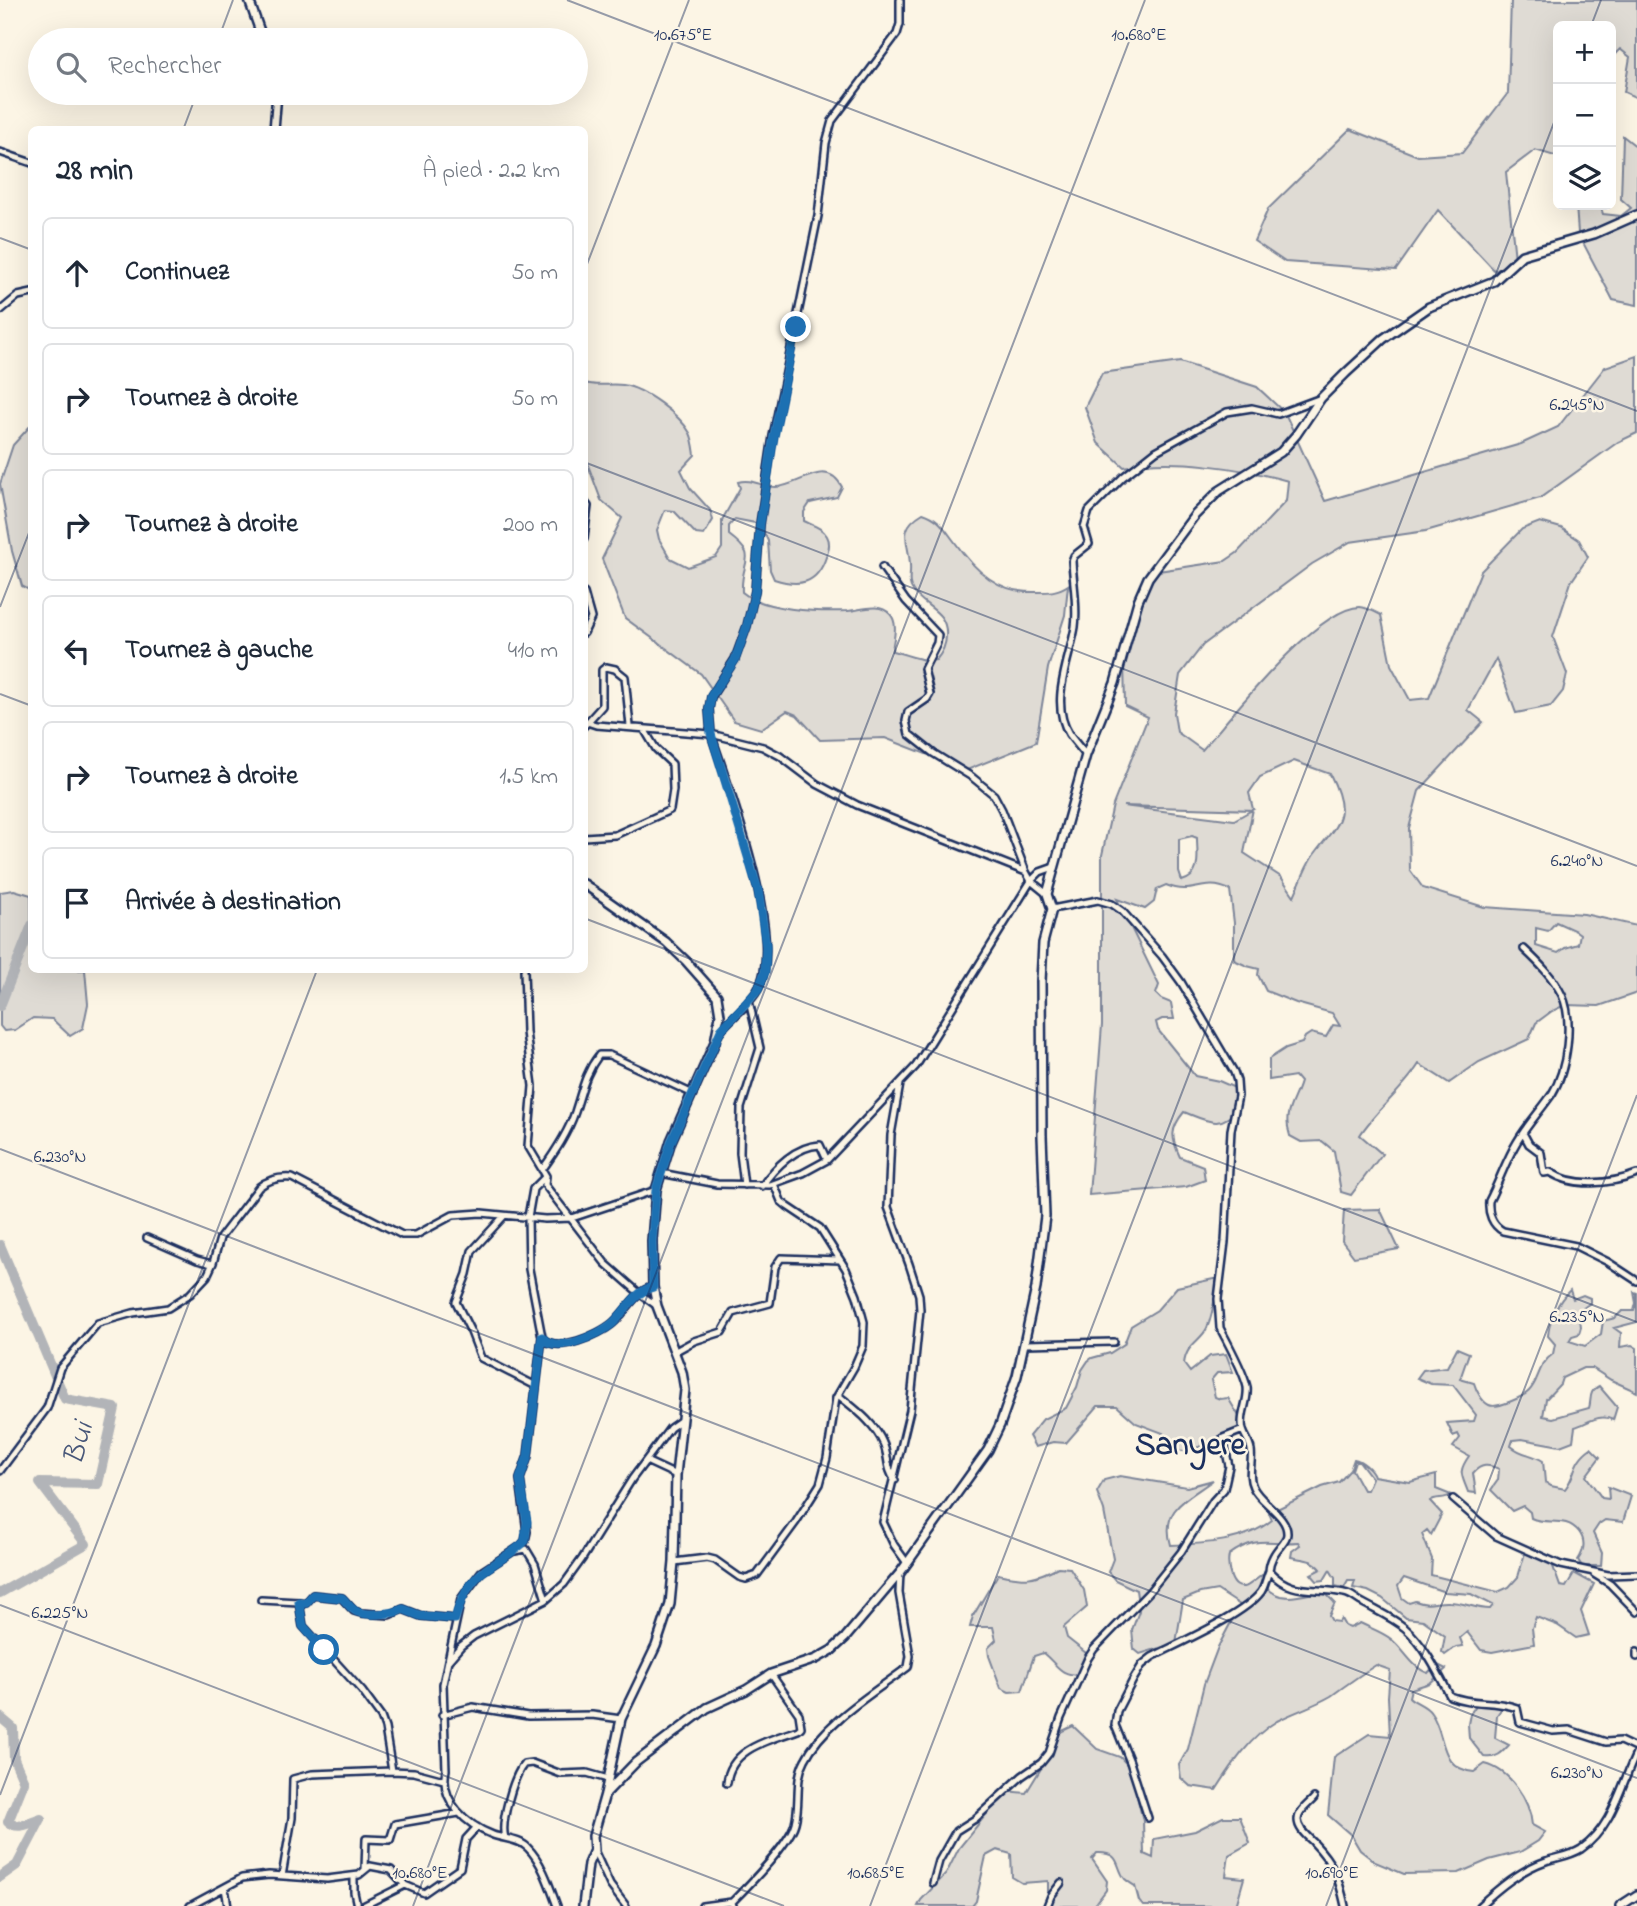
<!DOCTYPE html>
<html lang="fr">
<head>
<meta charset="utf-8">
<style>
	body { margin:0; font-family:"Indie Flower",sans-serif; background:#f2f2f3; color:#1f2937 }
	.controls { position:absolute; right:21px; top:21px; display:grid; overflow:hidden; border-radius:10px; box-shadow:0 7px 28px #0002 }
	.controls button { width:63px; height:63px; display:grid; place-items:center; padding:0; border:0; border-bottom:2px solid #e0e1e3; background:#fff; color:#1f2937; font:35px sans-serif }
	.stop { position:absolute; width:21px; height:21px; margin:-16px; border:5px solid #1f6fb2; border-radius:50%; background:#fff }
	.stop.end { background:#1f6fb2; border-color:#fff; box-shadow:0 2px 7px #0008 }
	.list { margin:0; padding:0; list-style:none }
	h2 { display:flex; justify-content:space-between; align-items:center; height:91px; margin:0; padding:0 28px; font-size:30px }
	h2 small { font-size:23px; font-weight:400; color:#747a83 }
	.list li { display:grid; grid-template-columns:46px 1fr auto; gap:21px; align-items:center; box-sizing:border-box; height:112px; margin:0 14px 14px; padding:0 14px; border:2px solid #e0e1e3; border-radius:10px }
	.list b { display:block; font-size:26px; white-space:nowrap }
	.list em { font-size:23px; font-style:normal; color:#747a83 }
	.icon { flex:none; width:38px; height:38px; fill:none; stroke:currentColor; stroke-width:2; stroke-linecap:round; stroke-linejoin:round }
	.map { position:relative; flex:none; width:1637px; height:1906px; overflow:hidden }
	.search { position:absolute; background:#fff; box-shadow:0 7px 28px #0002; left:28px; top:28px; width:560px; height:77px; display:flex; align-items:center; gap:18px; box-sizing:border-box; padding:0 24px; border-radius:38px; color:#747a83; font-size:26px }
	.panel { position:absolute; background:#fff; box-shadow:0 7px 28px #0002; left:28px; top:126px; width:560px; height:847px; border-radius:10px }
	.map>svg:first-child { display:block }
</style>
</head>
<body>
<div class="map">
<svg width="1637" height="1906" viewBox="0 0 1637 1906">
	<rect width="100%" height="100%" fill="#fcf5e5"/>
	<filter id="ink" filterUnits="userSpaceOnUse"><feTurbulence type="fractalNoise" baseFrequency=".0143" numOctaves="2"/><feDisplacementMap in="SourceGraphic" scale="14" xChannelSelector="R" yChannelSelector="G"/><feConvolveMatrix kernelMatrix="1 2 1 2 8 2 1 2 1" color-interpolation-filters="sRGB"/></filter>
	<g filter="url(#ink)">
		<path fill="#dfdbd4" stroke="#7d8599" stroke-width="2" fill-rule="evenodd" d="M1511 0H1637V98L1624 92 1630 57 1620 49 1612 57 1611 94V26H1558V157L1535 150 1506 172 1515 259 1495 271 1438 210 1396 270 1285 262 1254 241 1268 209 1350 129 1418 156 1462 153 1508 93Z
			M1623 136 1637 147V305L1613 300 1578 233 1576 205H1600L1603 214 1621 216 1631 208 1621 199Z
			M1637 356V433L1618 442 1540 498 1426 531 1350 542 1312 564 1203 645 1180 675 1174 713 1177 732 1202 750C1231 717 1317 607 1360 607 1366 607 1375 612 1381 615L1391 665 1410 700 1429 698 1481 571 1522 529 1540 522 1561 528 1579 540 1588 557 1571 582 1553 637 1567 674 1563 691 1551 706 1516 713 1496 659 1468 710 1483 722 1419 791 1409 828 1410 870 1423 888 1484 907 1584 914 1637 926V993L1599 1006 1565 1005 1552 1011 1536 1023 1529 1039 1479 1062 1449 1083 1419 1064C1403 1090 1377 1109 1360 1135L1382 1154 1351 1195 1341 1192 1334 1151 1322 1141 1301 1142 1290 1136C1282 1112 1294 1103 1300 1082L1295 1076 1269 1080V1059L1286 1048 1302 1043 1305 1037 1311 1033 1326 1037 1333 1025 1340 1026 1332 1013 1296 1003 1266 991 1258 975 1259 969 1247 966 1234 960V923L1230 890C1202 877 1195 897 1166 885L1157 889 1154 902 1145 909 1117 899 1159 985 1156 994 1161 999 1171 1003 1174 1019H1162L1156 1022 1158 1030 1195 1076 1219 1081 1235 1088 1238 1107C1222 1131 1207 1121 1184 1112 1170 1129 1171 1138 1180 1157L1203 1166 1205 1180 1186 1187 1089 1195 1102 1025V855L1113 805 1148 717 1125 706 1124 660 1152 572 1225 561 1237 553 1286 501 1288 481C1241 468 1172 457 1124 467L1098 443 1085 407 1102 373 1180 362 1257 387 1285 413 1325 501 1521 444 1558 427 1605 367ZM1294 761 1330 774C1352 818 1338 822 1313 856 1305 868 1300 883 1294 896L1281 877 1244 853 1253 809 1249 793 1260 777ZM1123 806H1124L1252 810 1234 820ZM1192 836 1197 838C1197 855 1202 876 1182 881L1179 872V839ZM1556 922 1576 931 1580 934 1578 944 1565 948 1558 953 1536 946V928L1548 931Z
			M585 383C598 387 610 383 623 385 644 388 680 415 690 433 693 439 694 448 695 455L681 470 690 488 710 510 713 520 704 535 696 534 674 511 665 510 657 530 659 539 670 558 688 567 716 557 722 548V520L740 488 738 482C752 478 762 487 776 487 798 487 826 456 842 487L837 497 810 503 804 512V521C812 525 823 528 827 536 831 543 829 550 826 557 817 585 798 587 774 579L770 570 768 541 760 524 735 519 729 526V535C761 559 740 559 742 592 764 611 819 612 848 611 862 610 879 602 890 614 899 623 893 641 892 651 906 654 922 662 936 660 942 653 946 646 946 636 948 611 925 608 913 591 907 582 911 575 910 565 909 541 896 529 923 513 939 518 944 528 954 541 975 571 999 594 1037 592 1049 592 1058 592 1068 585L1065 615 1048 668 1036 742 967 770 885 738 820 740 797 715 787 711 761 729 734 721 701 674 625 618 602 559 622 518 601 500 585 457Z
			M31 425V591L22 586 12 551 0 484 13 445Z
			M14 890 31 895 32 970H85L88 1004 83 1028 70 1036 52 1019 33 1018 15 1030 4 1031 0 1026V892Z
			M1380 1209 1399 1249 1354 1257 1342 1241 1344 1210Z
			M1218 1278C1215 1293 1214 1313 1207 1328 1201 1341 1186 1344 1184 1364L1190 1372 1210 1356 1226 1354 1233 1372 1217 1373 1211 1380 1215 1397 1220 1399 1228 1398 1245 1426 1199 1447 1184 1451 1159 1448 1163 1433 1136 1423 1117 1406H1098L1066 1443 1053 1442 1035 1447 1029 1436 1043 1419 1066 1408 1077 1387 1082 1370 1088 1361 1092 1358 1110 1353 1124 1344 1131 1326 1157 1310 1177 1287Z
			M1570 1290 1573 1299 1583 1295 1590 1298V1303L1578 1312 1577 1316 1580 1319 1581 1327 1579 1334 1572 1336 1569 1341 1585 1346 1601 1334 1603 1321 1615 1318 1622 1311H1634L1636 1303 1634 1292 1637 1293V1322L1614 1328 1621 1333 1620 1347 1632 1345 1637 1348V1392L1611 1380 1592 1368H1583L1562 1378 1560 1384 1546 1399 1543 1416 1553 1418 1589 1408C1592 1398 1588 1392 1599 1386L1617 1407 1613 1420C1599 1413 1588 1423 1575 1427L1573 1441 1560 1446 1522 1439 1513 1440 1511 1446C1523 1456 1531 1453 1543 1461L1545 1482 1551 1486 1565 1489C1577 1474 1571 1462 1591 1448L1600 1457 1586 1476 1602 1498 1609 1499 1608 1487 1631 1496 1623 1522 1605 1520 1599 1524 1593 1533 1602 1553 1601 1566H1582L1578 1560C1584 1551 1586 1541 1579 1532 1566 1515 1547 1526 1531 1518L1530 1512 1523 1506 1512 1511 1491 1490 1498 1480 1499 1469C1488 1464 1481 1464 1473 1473L1476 1493 1468 1492C1462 1475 1457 1473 1469 1456L1453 1447 1460 1438 1458 1434 1453 1436 1447 1423 1474 1421 1476 1415 1453 1385 1431 1384 1417 1378 1423 1370 1447 1367 1457 1348 1469 1353 1460 1379 1474 1383C1476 1390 1482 1402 1489 1405 1497 1409 1523 1397 1529 1391 1540 1380 1537 1365 1553 1354L1555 1344 1548 1336C1549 1320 1558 1301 1570 1290Z
			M1354 1459C1361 1460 1372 1469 1374 1476L1410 1482 1436 1475V1489L1451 1495C1444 1500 1436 1496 1430 1501L1442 1514 1431 1535 1427 1530 1422 1534 1432 1559 1431 1575 1498 1592 1509 1587 1518 1577 1527 1546 1551 1561 1560 1586 1566 1587 1574 1573 1594 1584 1581 1611 1589 1635 1576 1638 1557 1625 1536 1617 1532 1628 1534 1644 1492 1652 1481 1650 1467 1632 1460 1638 1463 1646 1456 1647 1445 1655 1442 1652 1445 1636 1423 1620 1406 1618 1382 1598 1368 1591 1353 1588 1355 1581H1348L1344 1588 1335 1586V1578L1330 1570 1324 1580 1317 1581 1311 1574 1321 1569C1312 1558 1303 1560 1291 1557L1292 1551 1300 1545 1298 1542C1267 1545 1259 1534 1229 1555 1227 1565 1230 1593 1247 1586 1252 1583 1258 1578 1262 1575L1268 1580 1266 1586C1280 1605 1304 1594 1323 1591L1335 1603 1329 1616 1332 1621 1339 1622 1341 1619 1345 1626 1350 1628 1360 1623C1370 1628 1382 1632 1391 1639 1403 1648 1413 1669 1428 1673L1436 1664 1446 1669 1430 1683 1411 1689 1409 1697C1415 1703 1426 1705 1431 1713 1447 1735 1437 1768 1474 1772L1485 1764C1510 1770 1530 1800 1532 1825L1545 1832 1538 1841 1520 1852 1489 1860 1459 1873 1404 1874 1375 1862 1360 1850 1351 1835 1328 1815 1334 1757 1369 1734 1390 1736 1388 1697 1390 1670 1376 1665C1360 1675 1346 1685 1331 1696 1314 1706 1294 1712 1277 1721 1250 1737 1232 1765 1216 1790L1190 1786 1181 1778 1179 1765 1188 1749 1204 1684 1218 1647 1240 1605 1217 1590 1200 1593 1183 1600 1176 1643 1140 1654 1134 1649 1132 1630 1139 1611 1136 1590 1115 1580 1108 1572 1113 1559 1104 1511 1097 1492 1104 1480 1120 1476 1187 1487 1213 1480C1188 1499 1160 1508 1171 1545 1204 1544 1245 1542 1272 1520L1269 1513 1322 1487 1339 1482 1350 1470ZM1355 1461H1359L1372 1478 1367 1490H1363L1352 1470ZM1404 1578 1445 1592 1471 1594 1493 1605 1490 1609C1475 1609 1464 1602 1449 1602 1435 1601 1431 1607 1415 1601L1409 1603 1402 1598 1398 1586Z
			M1058 1567 1070 1568 1084 1590 1087 1607 1064 1627 1067 1638 1086 1653 1087 1668 1082 1675C1059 1676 1059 1666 1043 1653L1034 1656 1022 1691 1009 1692 1001 1688 989 1656 988 1648 996 1640 993 1627H970L973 1616 998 1574C1025 1580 1033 1580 1058 1567Z
			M1494 1698 1500 1702 1502 1708 1497 1715 1495 1738 1509 1745C1502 1753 1496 1759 1484 1757L1469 1738 1468 1724 1470 1714 1477 1704Z
			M1073 1726 1097 1749 1120 1757 1137 1775V1796L1143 1821 1144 1854 1153 1858 1154 1839 1195 1831 1223 1817H1240L1250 1843 1229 1855 1226 1876 1244 1878 1236 1906H1143L1139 1901 1135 1886C1132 1884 1128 1882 1125 1879 1115 1867 1122 1852 1097 1853L1092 1859 1107 1881 1106 1890 1094 1906H1045L1048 1899V1881L1022 1883 1012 1877 1011 1854 997 1850 986 1856 976 1901 972 1906H918L921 1900 946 1874 959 1848 1005 1791 1026 1793 1051 1752 1058 1733Z"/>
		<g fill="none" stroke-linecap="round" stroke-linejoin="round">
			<path stroke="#b2b4b8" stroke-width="10" d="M0 1006 32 925
				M0 1245 65 1399 115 1408 98 1484 40 1483 86 1544 0 1593
				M0 1717 13 1728 14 1759 24 1782 8 1822C18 1830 30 1823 41 1819L17 1865 0 1877"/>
			<defs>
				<path id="street" d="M0 152 32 163
					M0 311 18 296 32 293
					M584 501 588 506 584 539
					M882 567 906 601 938 635 937 643 924 669 930 694 927 699 908 712 906 721 909 734 933 753 972 777 994 795 1002 810 1026 872
					M584 593 591 618 584 633
					M584 721 596 725 711 734 763 747 780 756 817 784 857 805 1026 872 1031 881 1047 894
					M584 726 602 706V670L606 667 615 669 625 677 630 726
					M1086 755C1080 748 1074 741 1069 734 1049 702 1070 659 1075 627 1078 606 1073 582 1072 561L1074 556 1089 544 1084 527 1089 511 1123 477 1156 451 1227 412 1252 408 1278 414 1321 398
					M584 837 615 835 670 810 673 790 672 764 656 749 644 729
					M1052 909 1098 900 1112 904 1122 911 1162 956 1181 982 1234 1072 1237 1081 1238 1096 1231 1130 1225 1242 1218 1299 1220 1328C1227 1341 1244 1373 1247 1387 1249 1401 1239 1416 1243 1430 1245 1437 1250 1442 1251 1450 1253 1462 1247 1475 1253 1487 1260 1503 1288 1515 1287 1534 1287 1543 1270 1551 1269 1571 1293 1597 1314 1586 1344 1593 1352 1594 1356 1600 1363 1603 1377 1611 1393 1618 1405 1628 1424 1644 1439 1675 1450 1696 1475 1706 1493 1699 1517 1708L1520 1722 1553 1731 1569 1730 1606 1742 1620 1741 1637 1749
					M1524 949C1539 963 1553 977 1562 995 1574 1021 1567 1070 1552 1094 1541 1110 1527 1125 1517 1142 1506 1160 1499 1182 1489 1201 1488 1213 1492 1225 1503 1231L1576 1246 1608 1262 1637 1281
					M524 970 526 1032 533 1086 528 1146 546 1176 545 1185 605 1263 639 1293 657 1306
					M718 1036 721 1030C733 1016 753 1002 760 985 783 931 730 791 711 734L709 709 711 697 735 659 747 626 755 591 760 524 773 436 818 216 826 143 832 121 897 34 900 24V0
					M900 1084 891 1135 888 1207 909 1264 919 1295 920 1310 910 1410 883 1522 894 1545 907 1563
					M1523 1133 1529 1144 1541 1153 1544 1173 1550 1172C1574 1188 1611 1184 1637 1174
					M542 1170C555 1152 568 1133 575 1112 582 1091 585 1073 599 1055H609L691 1093
					M661 1173 717 1184 770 1185 803 1173 827 1160 916 1066 1031 881 1040 872 1054 867
					M546 1176 533 1189 528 1217 529 1269 542 1337 528 1456 520 1479 527 1532 525 1541 521 1546 481 1572 461 1599 443 1684 446 1770C439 1801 467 1825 493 1835 504 1839 520 1839 528 1848 542 1862 550 1887 557 1906
					M744 1185 740 1153 741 1108 760 1048 749 1001
					M762 1186C775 1167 796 1146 820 1145L827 1160
					M504 1216 472 1251 467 1274 456 1302 471 1332 481 1358 536 1386
					M147 1238 197 1260 212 1264
					M542 1338C557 1354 599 1335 613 1323 627 1311 635 1291 653 1287
					M1025 1344 1114 1342
					M674 1352 694 1341 722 1332 733 1313 770 1303 775 1267 781 1258 840 1260
					M838 1395C855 1409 875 1423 883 1443 889 1455 886 1470 895 1480
					M646 1461 676 1475
					M0 1471 47 1408 60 1368 98 1323 133 1313 168 1308 190 1294 207 1276 213 1263 220 1238 259 1187C269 1179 280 1177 292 1178L402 1235H416L453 1215 481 1213 545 1219 572 1218 656 1190
					M1453 1499 1496 1536 1561 1565 1608 1575 1637 1574
					M515 1551 526 1549 535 1564 546 1600
					M674 1562 707 1558 715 1560 739 1577 746 1579 757 1575 796 1522 820 1484 827 1458 836 1398 854 1367 863 1346 864 1322 857 1296 846 1269 820 1228 787 1206 781 1201 774 1184
					M1594 1574 1610 1584 1637 1612
					M261 1600 299 1602 303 1626 362 1691 381 1717 385 1728 392 1771 414 1772 444 1780
					M299 1602 306 1603 313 1595 342 1598 354 1611 361 1613 389 1615 403 1609 421 1616 455 1619
					M1637 1652V1657
					M448 1661 461 1646 474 1636 546 1600 564 1584 582 1559 632 1479 670 1428 680 1421
					M442 1715 473 1707 528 1716 592 1715 621 1719
					M727 1783C730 1748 770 1740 798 1730L801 1727 799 1714 771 1674
					M1314 1798C1309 1804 1298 1811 1298 1820 1298 1829 1307 1836 1313 1842 1334 1864 1339 1878 1345 1906
					M1148 1818 1130 1762 1115 1725 1117 1711 1133 1680 1142 1665 1152 1657C1179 1643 1244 1615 1261 1592 1265 1586 1266 1578 1269 1571
					M505 1838C500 1823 513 1777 524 1764L532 1763 561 1774 587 1773 608 1779
					M594 1850 610 1885 626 1906
					M365 1869 366 1839 390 1840 395 1824 459 1813
					M282 1876 292 1818 293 1779 312 1774 392 1771
					M354 1876V1892L357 1906
					M933 1883 939 1861 956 1831 975 1819 1022 1776 1041 1763 1049 1753 1061 1718 1088 1658 1094 1649 1149 1592 1181 1552 1213 1501 1224 1489 1229 1466 1223 1438 1243 1430
					M225 1888 228 1906
					M732 1902C747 1887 790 1843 795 1823 801 1801 794 1780 805 1760 824 1722 875 1692 908 1667L910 1656 899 1593 900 1573
					M190 1906 242 1878 269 1875 327 1879 359 1875 370 1866 391 1870 405 1885 424 1893 460 1868 466 1839 477 1827
					M363 1906 405 1885
					M702 1906 732 1902 733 1906
					M1047 1906 1051 1896 1061 1883
					M1479 1906C1499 1888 1520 1870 1546 1861 1558 1857 1570 1856 1581 1849 1613 1827 1621 1784 1637 1752"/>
				<path id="secondary" d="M249 0 263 40
					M274 130 277 93
					M605 1794 636 1762 707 1708 746 1690 771 1674 816 1659 832 1650 845 1638 900 1573 988 1450 1000 1425 1017 1376 1036 1288 1045 1216 1042 1136 1041 981 1043 943 1052 909 1047 894 1086 755 1115 683 1138 601 1148 578 1194 516 1219 491 1281 452 1296 435 1321 398 1346 373 1383 339 1429 307 1494 281 1522 255 1594 234 1637 215
					M583 1906 588 1864 594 1850 593 1836 605 1794 621 1719 656 1646 670 1604 674 1562 676 1475 685 1390 682 1372 657 1306 653 1287 652 1241 656 1190 671 1141 715 1042 720 1015 717 996 686 961 666 942 584 884
					M1620 1906 1637 1895"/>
			</defs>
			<use href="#street" stroke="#1b2f5e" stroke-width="10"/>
			<use href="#secondary" stroke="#1b2f5e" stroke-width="12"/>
			<use href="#street" stroke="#fcf5e5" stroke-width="5"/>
			<use href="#secondary" stroke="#fcf5e5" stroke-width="7"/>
		</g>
	</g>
	<g fill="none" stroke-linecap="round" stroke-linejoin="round" filter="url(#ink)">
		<path stroke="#1f6fb2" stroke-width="9" d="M324 1650 303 1626 299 1602 306 1603 313 1595 342 1598C347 1602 349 1607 354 1610 363 1617 394 1614 403 1609L421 1616 455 1619C460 1601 468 1583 484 1571 498 1560 514 1553 525 1541L527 1522 520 1479 528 1456 542 1337C556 1355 599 1335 613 1323 626 1311 635 1291 653 1287L652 1241 656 1190 671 1142 721 1030 758 990 765 972 766 946 758 890 711 734 709 709 711 696 735 660 747 626 755 591 760 524 774 436 796 327"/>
	</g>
	<path fill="none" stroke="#1b2f5e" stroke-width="2" stroke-opacity="0.45" d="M567 0 1637 411M1591 26 1601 0M218 40 233 0M183 130 197 93M0 238 32 250M584 272 689 0M584 462 1637 866M0 607 32 525M0 694 32 706M584 918 1637 1322M0 1149 1637 1778M0 1605 784 1906M0 1795 317 970M413 1906 1145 0M870 1906 1558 112M1326 1906 1637 1095"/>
	<g text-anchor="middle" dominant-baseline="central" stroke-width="5" stroke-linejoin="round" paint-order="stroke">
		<g font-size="30" font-style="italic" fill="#485779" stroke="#fcf5e5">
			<text transform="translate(80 1444) rotate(-74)">Bui</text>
		</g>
		<g font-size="32" font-weight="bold" fill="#1b2f5e" stroke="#fcf5e5">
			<text x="1190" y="1446">Sanyere</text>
		</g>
	</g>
	<g font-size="18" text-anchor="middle" fill="#1b2f5e" stroke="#fcf5e5" stroke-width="5" stroke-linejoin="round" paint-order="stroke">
		<text x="683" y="40">10.675°E</text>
		<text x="1139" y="40">10.680°E</text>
		<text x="1577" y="410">6.245°N</text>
		<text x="1577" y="866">6.240°N</text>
		<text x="60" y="1162">6.230°N</text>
		<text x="1577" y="1322">6.235°N</text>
		<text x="60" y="1618">6.225°N</text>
		<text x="1577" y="1778">6.230°N</text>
		<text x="420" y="1878">10.680°E</text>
		<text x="876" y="1878">10.685°E</text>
		<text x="1332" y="1878">10.690°E</text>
	</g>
</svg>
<div class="controls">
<button>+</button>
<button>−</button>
<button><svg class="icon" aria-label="layers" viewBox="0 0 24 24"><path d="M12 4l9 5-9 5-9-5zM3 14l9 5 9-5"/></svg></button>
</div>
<div class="stop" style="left:324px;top:1650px"></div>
<div class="stop end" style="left:796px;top:327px"></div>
<div class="search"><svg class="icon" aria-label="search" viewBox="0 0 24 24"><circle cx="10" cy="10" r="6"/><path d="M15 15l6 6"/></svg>Rechercher</div>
<section class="panel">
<h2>28 min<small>À pied · 2.2 km</small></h2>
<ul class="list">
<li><svg class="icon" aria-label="ahead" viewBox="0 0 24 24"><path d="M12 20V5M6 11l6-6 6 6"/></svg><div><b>Continuez</b></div><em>50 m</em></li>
<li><svg class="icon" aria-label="right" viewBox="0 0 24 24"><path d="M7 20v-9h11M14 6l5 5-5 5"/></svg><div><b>Tournez à droite</b></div><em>50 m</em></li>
<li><svg class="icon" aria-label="right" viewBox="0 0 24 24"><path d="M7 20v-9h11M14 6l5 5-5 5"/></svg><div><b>Tournez à droite</b></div><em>200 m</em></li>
<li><svg class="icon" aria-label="left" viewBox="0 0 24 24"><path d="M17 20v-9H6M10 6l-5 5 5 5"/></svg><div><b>Tournez à gauche</b></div><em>410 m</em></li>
<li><svg class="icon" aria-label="right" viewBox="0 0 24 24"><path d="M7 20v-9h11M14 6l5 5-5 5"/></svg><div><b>Tournez à droite</b></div><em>1.5 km</em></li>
<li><svg class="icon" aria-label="arrive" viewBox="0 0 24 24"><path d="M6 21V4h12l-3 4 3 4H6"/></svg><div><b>Arrivée à destination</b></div></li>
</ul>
</section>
</div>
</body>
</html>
